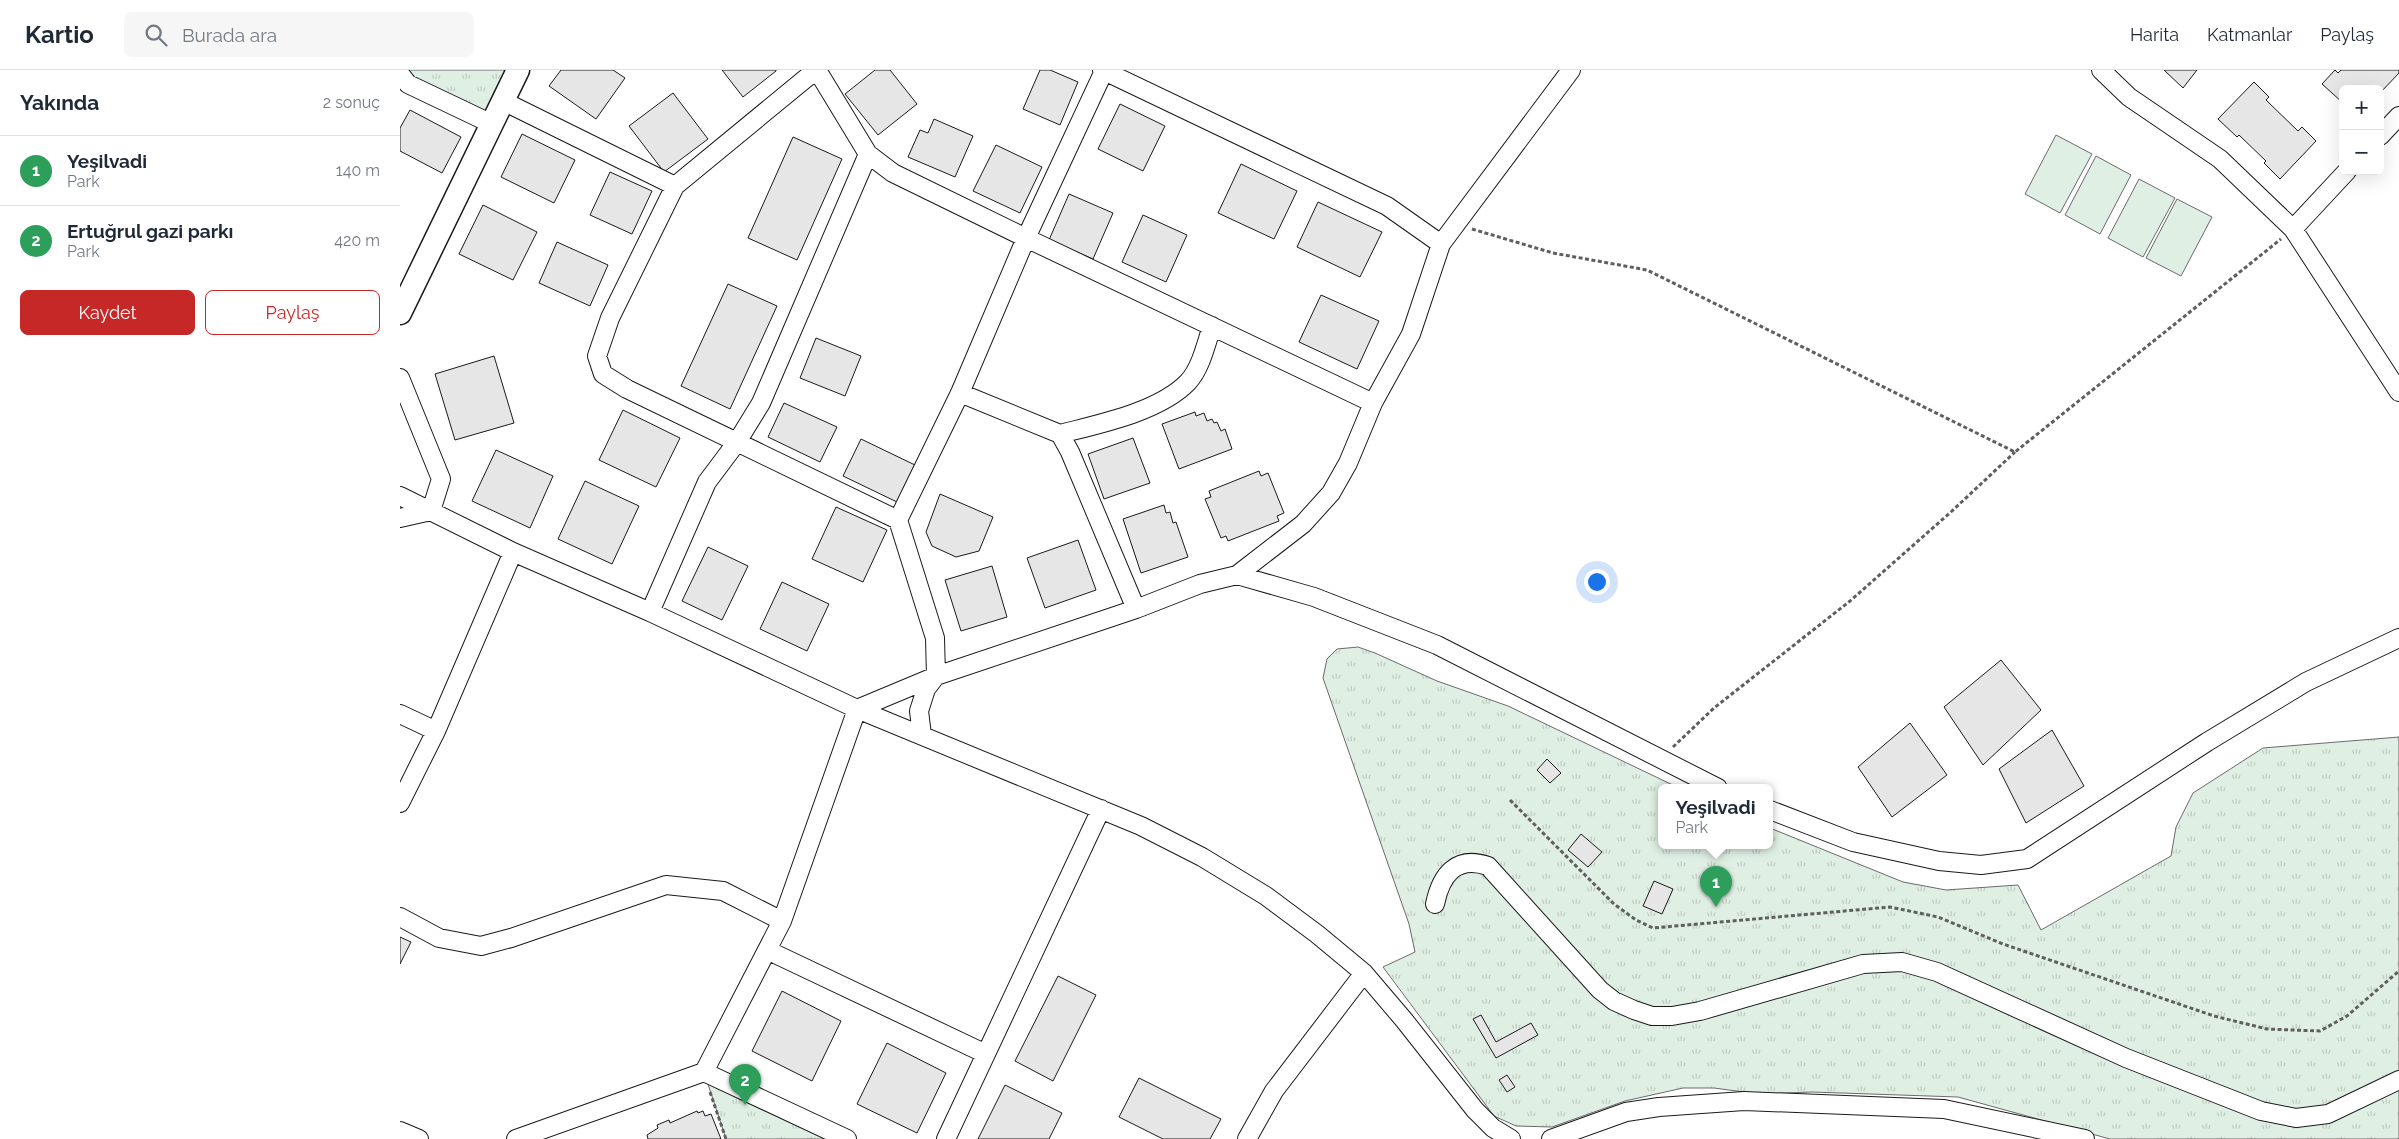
<!DOCTYPE html>
<html lang="tr">
<head>
<meta charset="utf-8">
<style>
	body { margin:0; font-family:Raleway,sans-serif; background:#f6f6f7; color:#1f2937 }
	.controls { position:absolute; right:15px; top:15px; display:grid; overflow:hidden; border-radius:8px; box-shadow:0 5px 20px #0002 }
	.controls button { width:45px; height:45px; display:grid; place-items:center; padding:0; border:0; border-bottom:1px solid #e0e1e3; background:#fff; color:#1f2937; font:25px sans-serif }
	.you { position:absolute; left:1196px; top:511px; width:18px; height:18px; margin:-12px; border:4px solid #fff; border-radius:50%; background:#1a73e8; box-shadow:0 0 0 8px #1a73e833 }
	.badge { display:grid; place-items:center; width:32px; height:32px; border-radius:50%; background:#c62828; color:#fff; font-size:16px; font-weight:700 }
	.pin { position:absolute; translate:-50% -41px; filter:drop-shadow(0 1px 2px #0008) }
	.pin::after { content:''; position:absolute; top:26px; width:18px; height:15px; background:inherit; clip-path:polygon(0 0,100% 0,50% 100%) }
	.popup { position:absolute; left:1258px; top:714px; width:115px; height:65px; box-sizing:border-box; display:grid; place-content:center; border-radius:8px; background:#fff; filter:drop-shadow(0 1px 4px #0005); font-size:16px; white-space:nowrap; color:#747a83 }
	.popup b { font-size:19px; color:#1f2937 }
	.popup::after { content:''; position:absolute; left:50%; top:100%; margin-left:-10px; border:10px solid transparent; border-top-color:#fff }
	.list { margin:0; padding:0; list-style:none }
	h2 { display:flex; justify-content:space-between; align-items:center; height:65px; margin:0; padding:0 20px; font-size:21px }
	h2 small { font-size:16px; font-weight:400; color:#747a83 }
	.list li { display:grid; grid-template-columns:32px 1fr auto; gap:15px; align-items:center; box-sizing:border-box; height:70px; padding:0 20px; border-top:1px solid #e0e1e3 }
	.list b { display:block; font-size:19px; white-space:nowrap }
	.list p { margin:0; font-size:16px; white-space:nowrap; color:#747a83 }
	.list em { font-size:16px; font-style:normal; color:#747a83 }
	.actions { display:flex; gap:10px; padding:15px 20px }
	.actions a { flex:1; padding:11px 0; border:1px solid #c62828; border-radius:8px; text-align:center; font-size:18px; color:#c62828 }
	.actions .main { background:#c62828; color:#fff }
	.icon { flex:none; width:28px; height:28px; fill:none; stroke:currentColor; stroke-width:2; stroke-linecap:round; stroke-linejoin:round }
	.map { position:relative; flex:none; width:1999px; height:1069px; overflow:hidden }
	header { display:flex; align-items:center; gap:30px; box-sizing:border-box; height:70px; padding:0 25px; background:#fff; border-bottom:1px solid #e0e1e3 }
	header strong { font-size:24px }
	nav { display:flex; gap:28px; margin-inline-start:auto; font-size:18px }
	.search { width:350px; height:45px; background:#f6f6f7; display:flex; align-items:center; gap:12px; box-sizing:border-box; padding:0 18px; border-radius:8px; color:#747a83; font-size:19px }
	main { display:flex }
	aside { flex:1; background:#fff }
	.map>svg:first-child { display:block }
</style>
</head>
<body>
<header>
<strong>Kartio</strong>
<div class="search"><svg class="icon" aria-label="search" viewBox="0 0 24 24"><circle cx="10" cy="10" r="6"/><path d="M15 15l6 6"/></svg>Burada ara</div>
<nav><a>Harita</a><a>Katmanlar</a><a>Paylaş</a></nav>
</header>
<main>
<aside>
<h2>Yakında<small>2 sonuç</small></h2>
<ul class="list">
<li><span class="badge" style="background:#2e9e5b">1</span><div><b>Yeşilvadi</b><p>Park</p></div><em>140 m</em></li>
<li><span class="badge" style="background:#2e9e5b">2</span><div><b>Ertuğrul gazi parkı</b><p>Park</p></div><em>420 m</em></li>
</ul>
<div class="actions"><a class="main">Kaydet</a><a>Paylaş</a></div>
</aside>
<div class="map">
<svg width="1999" height="1069" viewBox="0 0 1999 1069">
	<defs>
		<pattern id="park-tufts" width="24" height="20" patternUnits="userSpaceOnUse" patternTransform="scale(1.25)"><rect width="24" height="20" fill="#e0efe3"/><path d="M3 7l-1-3M5 7V3M7 7l1-3M15 17l-1-3M17 17v-4M19 17l1-3" fill="none" stroke="#c0ccc2"/></pattern>
	</defs>
	<rect width="100%" height="100%" fill="#fff"/>
	<path fill="#e0efe3" stroke="#6a6a6a" d="M1656 65 1692 84 1660 143 1625 124Z
		M1696 86 1731 105 1700 164 1665 145Z
		M1739 109 1775 128 1743 187 1708 168Z
		M1777 129 1812 147 1781 206 1746 188Z"/>
	<path fill="url(#park-tufts)" stroke="#6a6a6a" d="M0 0H118L92 54Z
		M958 577 975 583 1037 611 1108 636 1279 718H1262V776H1370V758L1503 812 1546 820 1618 815 1641 860 1771 786 1776 757 1793 723 1863 678 1999 667V1069H1710L1558 1027 1412 1022 1359 1024 1314 1018H1283L1225 1031 1152 1057 1116 1056 1094 1046 983 897 1015 882 1009 854 923 608 927 589 937 579Z
		M304 1002 447 1069H326Z"/>
	<path fill="#e6e6e6" stroke="#1a1a1a" d="M161 0H213L225 8 196 49 149 16Z
		M322 0H376V1L343 27Z
		M475 0H490L517 34 478 65 445 24Z
		M640 0H650L678 12 660 55 623 39Z
		M1764 0H1797L1783 18Z
		M1935 0 1938 3 1941 0H1999V3L1980 23V19H1943V33L1922 14Z
		M1854 12 1869 27 1866 30 1898 61 1902 57 1916 71 1880 109 1864 93 1866 91 1839 65 1837 67 1818 49Z
		M273 23 308 69 264 102 229 56Z
		M720 34 765 56 743 101 698 79Z
		M10 40 61 67 42 103 0 81V58Z
		M534 49 573 66 555 107 508 87 520 60 528 63Z
		M122 64 175 90 154 133 101 107Z
		M393 67 442 89 397 190 348 168Z
		M596 75 642 97 620 143 573 121Z
		M841 94 897 121 874 169 818 143Z
		M210 102 252 121 232 164 190 145Z
		M669 124 713 143 693 189 649 170Z
		M918 132 982 162 960 207 897 177Z
		M83 135 137 162 113 210 59 184Z
		M743 145 787 165 766 212 722 192Z
		M157 172 208 195 190 236 139 213Z
		M328 214 377 236 330 339 281 316Z
		M921 225 979 251 957 299 899 272Z
		M416 268 461 286 445 326 400 308Z
		M94 286 114 353 55 370 35 304Z
		M384 333 437 357 420 392 368 367Z
		M223 340 280 368 256 417 199 390Z
		M795 342 796 346 804 343 807 351 812 349 814 353 817 352 821 361 825 359 832 379 779 399 762 354Z
		M733 368 750 413 704 429 688 384Z
		M461 369 515 395 497 432 443 406Z
		M96 380 153 406 130 458 72 431Z
		M859 401 861 406 868 403 884 443 877 446 879 451 828 471 826 466 821 468 805 429 811 427 809 421Z
		M185 411 239 436 212 494 158 469Z
		M540 424 593 447 579 481 556 487 532 476 526 462Z
		M764 435 766 443 770 442 773 453 776 452 788 487 741 503 723 449Z
		M436 437 487 460 463 512 412 489Z
		M678 470 696 520 645 538 627 488Z
		M308 477 348 496 322 550 282 531Z
		M592 496 607 547 561 561 545 510Z
		M382 512 429 534 407 581 360 559Z
		M1601 590 1641 640 1583 695 1544 637Z
		M1510 653 1547 705 1492 747 1458 697Z
		M1652 660 1684 716 1626 753 1599 699Z
		M1147 689 1161 703 1150 713 1137 700Z
		M1181 764 1202 782 1188 797 1168 780Z
		M1254 811 1273 819 1262 844 1243 836Z
		M0 867 11 872 0 894Z
		M658 906 696 925 653 1011 615 991Z
		M382 921 441 951 412 1011 352 981Z
		M1081 945 1096 972 1131 953 1138 965 1096 988 1073 949Z
		M487 973 546 1003 517 1063 457 1034Z
		M1107 1005 1115 1017 1107 1022 1099 1010Z
		M739 1008 821 1049 810 1069H763L719 1047Z
		M605 1015 662 1043 649 1069H578Z
		M297 1041 298 1043 303 1041 305 1046 311 1044 321 1069H248L247 1065 258 1058 257 1055 269 1050 270 1053Z"/>
	<g fill="none" stroke-linecap="round" stroke-linejoin="round">
		<defs>
			<path id="minor" d="M417 0 468 84 493 103 626 168 704 1
				M1701 0 1729 27 1820 89 1893 159 1999 322
				M0 4 8 14 92 54
				M103 31 275 116 416 0
				M1980 66 1999 46
				M275 116 210 248 197 286 203 304 227 319 498 450 535 568 536 606 526 619 519 641 522 665
				M1893 159 1947 101
				M1041 174 1171 0
				M0 308 41 409 31 441 0 448
				M560 323 660 364 670 382 736 539
				M660 364C699 354 759 342 788 312 801 298 806 274 812 256
				M0 426 113 482 250 542 457 639 741 756 802 787 866 826 917 864 964 903 1004 950 1075 1040 1093 1058 1111 1069
				M498 450 560 323 626 168 973 333
				M837 505 914 527 1037 575 1318 718
				M250 542 307 412 337 372 361 333 468 84
				M0 644 36 661
				M0 733 36 661 113 482
				M1370 740 1453 772 1539 791 1581 795 1627 789 1807 672 1906 612 1999 568
				M1035 834C1041 805 1056 785 1088 796L1200 920 1214 931 1234 940 1252 946H1272L1300 941 1463 894 1502 892 1537 902 1726 988 1861 1041 1896 1048 1928 1044 1999 1010
				M0 847 39 868 81 876 111 868 266 815 323 821 382 851
				M367 880 586 984
				M304 1002 447 1069
				M0 1061 19 1069
				M116 1069 304 1002 382 851 457 639 536 606 736 539 800 514 837 505 903 454 931 423 948 393 973 333 1011 264 1041 174 987 136 702 0
				M546 1069 701 739
				M847 1069 874 1021 964 903
				M1151 1069 1226 1042 1259 1037 1344 1031 1544 1039 1685 1069"/>
			<path id="major" d="M0 243 118 0"/>
		</defs>
		<use href="#minor" stroke="#1a1a1a" stroke-width="20"/>
		<use href="#major" stroke="#1a1a1a" stroke-width="25"/>
		<path stroke="#5f5f5f" stroke-width="3" stroke-dasharray="4 2.5" stroke-linecap="butt" d="M1072 159 1153 183 1247 200 1615 382 1881 169
			M1273 677 1314 638 1450 531 1552 441 1615 382
			M1110 730 1214 834 1236 850 1253 858 1490 837 1538 847 1603 874 1814 946 1867 959 1920 961 1947 946 1999 901
			M310 1022 326 1069"/>
		<use href="#minor" stroke="#fff" stroke-width="18"/>
		<use href="#major" stroke="#fff" stroke-width="22"/>
	</g>
</svg>
<div class="controls">
<button>+</button>
<button>−</button>
</div>
<div class="you"></div>
<div class="pin badge" style="left:1316px;top:837px;background:#2e9e5b">1</div>
<div class="popup"><b>Yeşilvadi</b>Park</div>
<div class="pin badge" style="left:345px;top:1035px;background:#2e9e5b">2</div>
</div>
</main>
</body>
</html>
